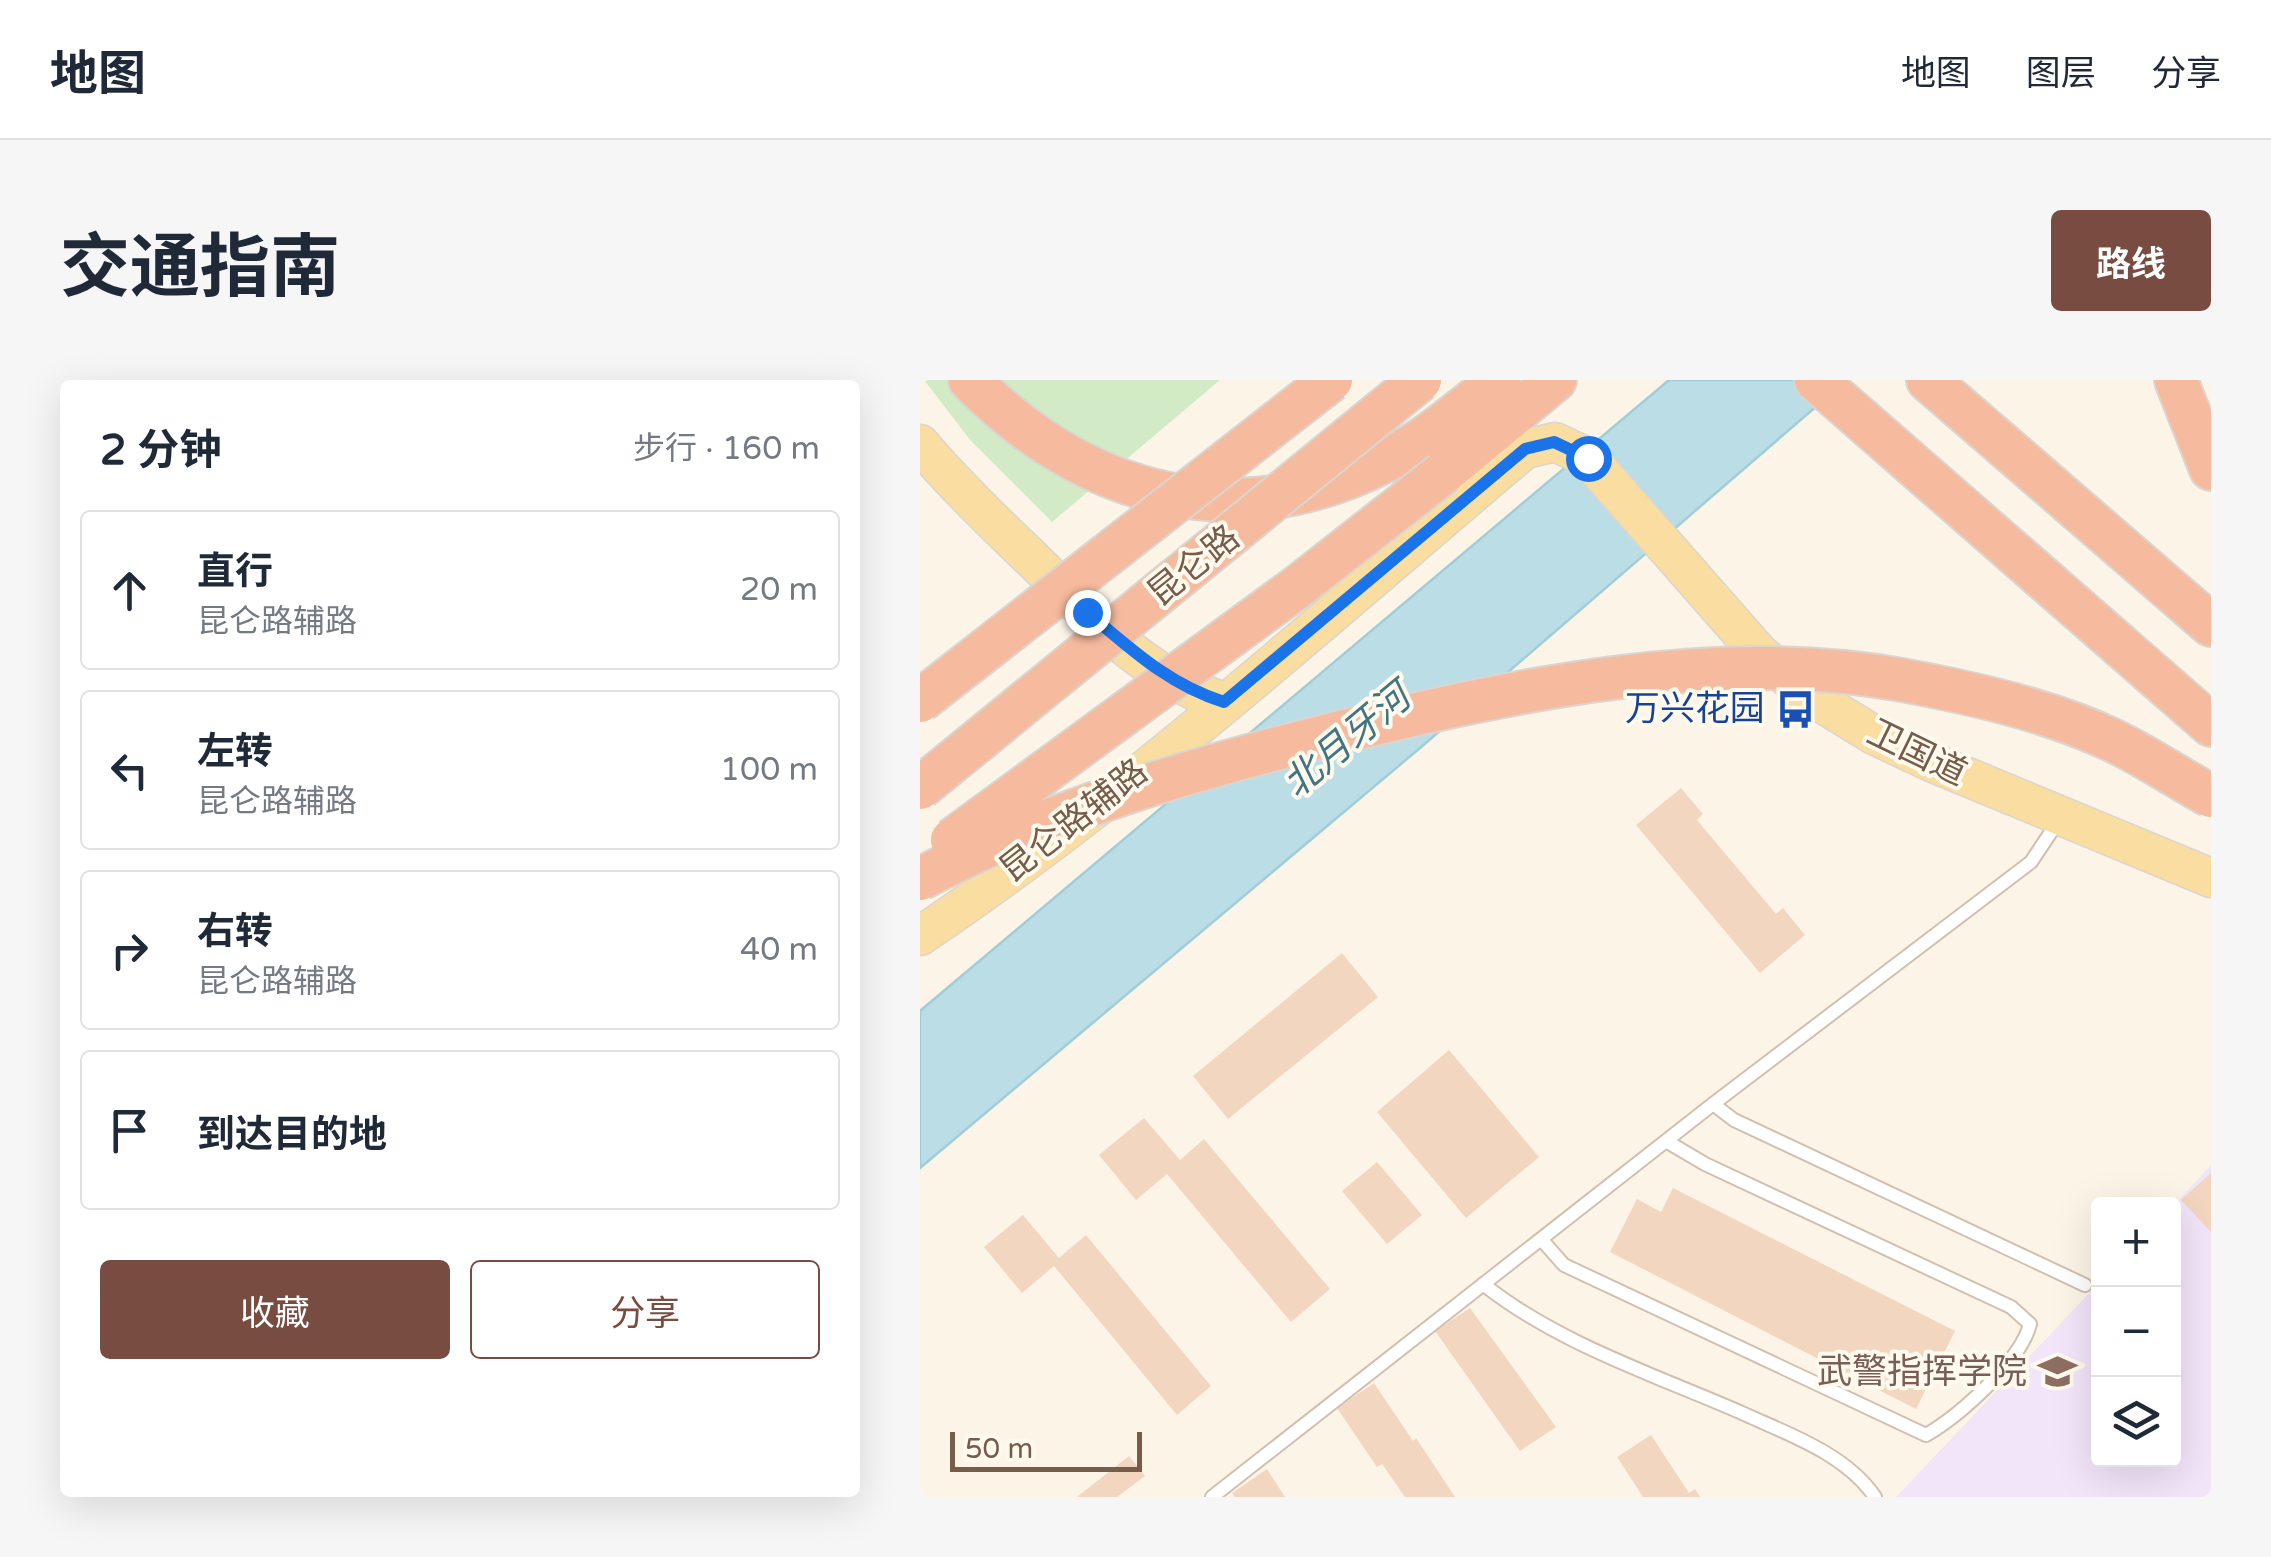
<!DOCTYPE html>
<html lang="zh">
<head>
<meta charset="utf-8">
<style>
	body { margin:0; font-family:"Varela Round","Noto Sans SC",sans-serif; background:#f6f6f7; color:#1f2937 }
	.controls { position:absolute; right:30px; bottom:30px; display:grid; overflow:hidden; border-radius:10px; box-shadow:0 10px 40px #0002 }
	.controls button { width:90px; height:90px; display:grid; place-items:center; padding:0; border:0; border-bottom:2px solid #e0e1e3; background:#fff; color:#1f2937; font:50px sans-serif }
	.scale { position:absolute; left:30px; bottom:25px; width:192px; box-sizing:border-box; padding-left:10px; border:5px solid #765d4b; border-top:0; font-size:28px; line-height:35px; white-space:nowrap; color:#765d4b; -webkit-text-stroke:8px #fff9ee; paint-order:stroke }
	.stop { position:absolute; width:30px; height:30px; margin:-22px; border:8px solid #1a73e8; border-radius:50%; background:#fff }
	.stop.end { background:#1a73e8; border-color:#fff; box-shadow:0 2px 10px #0008 }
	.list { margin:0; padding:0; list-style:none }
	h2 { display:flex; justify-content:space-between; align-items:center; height:130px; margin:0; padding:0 40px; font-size:42px }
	h2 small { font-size:32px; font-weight:400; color:#747a83 }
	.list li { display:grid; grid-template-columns:65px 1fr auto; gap:30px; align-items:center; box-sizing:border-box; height:160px; margin:0 20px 20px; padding:0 20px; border:2px solid #e0e1e3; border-radius:10px }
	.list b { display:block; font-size:38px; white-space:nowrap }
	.list p { margin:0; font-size:32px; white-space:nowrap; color:#747a83 }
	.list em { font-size:32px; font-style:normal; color:#747a83 }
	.actions { display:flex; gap:20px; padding:30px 40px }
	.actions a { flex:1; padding:22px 0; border:2px solid #794c41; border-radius:10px; text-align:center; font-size:35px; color:#794c41 }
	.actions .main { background:#794c41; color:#fff }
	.icon { flex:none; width:55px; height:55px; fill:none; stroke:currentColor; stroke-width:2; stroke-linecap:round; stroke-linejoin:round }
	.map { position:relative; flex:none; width:1291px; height:1117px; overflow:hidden; border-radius:10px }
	header { display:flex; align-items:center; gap:60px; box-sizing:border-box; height:140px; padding:0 50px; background:#fff; border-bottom:2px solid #e0e1e3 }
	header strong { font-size:48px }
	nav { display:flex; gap:55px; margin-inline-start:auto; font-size:35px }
	.intro { display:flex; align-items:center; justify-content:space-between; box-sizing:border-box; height:240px; padding:0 60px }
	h1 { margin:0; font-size:70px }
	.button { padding:25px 45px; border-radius:10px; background:#794c41; color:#fff; font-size:35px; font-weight:700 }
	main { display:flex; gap:60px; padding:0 60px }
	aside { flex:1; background:#fff; border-radius:10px; box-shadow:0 10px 40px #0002 }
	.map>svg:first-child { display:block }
</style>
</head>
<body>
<header>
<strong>地图</strong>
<nav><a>地图</a><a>图层</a><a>分享</a></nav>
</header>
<div class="intro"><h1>交通指南</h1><a class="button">路线</a></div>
<main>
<aside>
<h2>2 分钟<small>步行 · 160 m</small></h2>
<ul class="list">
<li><svg class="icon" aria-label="ahead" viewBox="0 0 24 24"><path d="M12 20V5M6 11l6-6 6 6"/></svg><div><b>直行</b><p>昆仑路辅路</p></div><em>20 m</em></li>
<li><svg class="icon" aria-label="left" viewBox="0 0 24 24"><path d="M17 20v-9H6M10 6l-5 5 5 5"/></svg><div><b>左转</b><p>昆仑路辅路</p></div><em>100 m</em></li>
<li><svg class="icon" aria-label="right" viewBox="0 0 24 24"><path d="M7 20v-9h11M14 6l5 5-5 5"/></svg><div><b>右转</b><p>昆仑路辅路</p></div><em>40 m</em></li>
<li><svg class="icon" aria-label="arrive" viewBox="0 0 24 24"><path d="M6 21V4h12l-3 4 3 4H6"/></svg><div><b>到达目的地</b></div></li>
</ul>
<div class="actions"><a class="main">收藏</a><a>分享</a></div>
</aside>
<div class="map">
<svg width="1291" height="1117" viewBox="0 0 1291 1117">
	<rect width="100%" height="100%" fill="#fcf5e7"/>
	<path fill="#f2e4f9" d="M1291 785V1117H976L1178 904V1080H1254V825Z"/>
	<path fill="#d2eac5" d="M4 0H300L132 142 51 61Z"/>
	<path fill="#bbdee6" stroke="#a1cdd8" stroke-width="2.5" d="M749 0H927L500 368 0 788V631Z"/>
	<path fill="#f2d6bf" d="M761 408 783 434 777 440 856 534 863 528 885 555 840 593 716 445Z
		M422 573 458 617 308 739 273 696Z
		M529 670 619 777 546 838 457 732Z
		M224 738 260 780 284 759 410 909 371 942 247 794 216 820 179 775Z
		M457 782 502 835 467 864 422 811Z
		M1291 793V852L1261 820Z
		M753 808 1035 951 996 1029 690 872 717 819 741 832Z
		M103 835 139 878 166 855 291 1006 257 1035 134 886 102 913 64 867Z
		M550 928 636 1047 600 1071 515 951Z
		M454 1003 493 1061 496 1058 535 1117H485L462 1084 457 1087 417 1028Z
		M731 1055 769 1113 775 1109 780 1117H723L697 1077Z
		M209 1076 225 1096 197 1117H157Z
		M347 1089 365 1117H315L312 1113Z"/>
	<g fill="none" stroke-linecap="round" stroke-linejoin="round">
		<defs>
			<path id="lane" d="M793 724 814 740 1165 905
				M621 859 644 885 1006 1055C1039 1036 1101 981 1110 944L1091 927 785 784 746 761
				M563 904C637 963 735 995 822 1033 868 1054 926 1074 955 1117
				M292 1117 793 724 1111 482 1139 440"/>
			<path id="primary" d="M0 64C34 104 70 139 108 175 167 232 224 298 305 322
				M0 556C214 412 408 235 605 69L635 62 667 77 839 273 887 314 954 355 1011 382 1291 498"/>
			<path id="highway" d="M50 0C166 117 315 158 467 80 507 60 543 28 579 0
				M896 0 1291 345
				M1008 0 1291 245
				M1256 0 1291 89
				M523 93 635 0"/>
		</defs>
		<use href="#lane" stroke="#d0c0af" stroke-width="16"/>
		<use href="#primary" stroke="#dbd5d0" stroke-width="41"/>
		<use href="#highway" stroke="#dbd5d0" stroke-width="46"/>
		<use href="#lane" stroke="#fff" stroke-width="12"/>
		<use href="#primary" stroke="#fadda0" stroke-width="38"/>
		<use href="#highway" stroke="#f6ba9e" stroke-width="42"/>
		<defs>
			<path id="highway-bridge" d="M0 321 411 0
				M0 408 500 0
				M32 460 376 208 523 93
				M0 499C130 430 270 390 413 354 591 310 798 266 982 300 1052 313 1128 330 1192 360 1226 376 1258 398 1291 416"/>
		</defs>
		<use href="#highway-bridge" stroke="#dbd5d0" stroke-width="46" stroke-linecap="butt"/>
		<use href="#highway-bridge" stroke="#f6ba9e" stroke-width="42"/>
	</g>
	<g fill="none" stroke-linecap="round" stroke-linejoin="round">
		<path stroke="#1a73e8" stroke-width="12" d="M167 232C211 269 249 305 304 322L605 69 634 62 668 78"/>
	</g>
	<defs>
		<symbol id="bus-bare" viewBox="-9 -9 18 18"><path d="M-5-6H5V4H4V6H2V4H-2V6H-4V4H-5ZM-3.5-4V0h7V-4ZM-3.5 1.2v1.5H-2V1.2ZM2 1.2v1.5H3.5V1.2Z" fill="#1a4fb4" stroke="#fff9ee" stroke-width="2.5" paint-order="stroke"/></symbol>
		<symbol id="university-bare" viewBox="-9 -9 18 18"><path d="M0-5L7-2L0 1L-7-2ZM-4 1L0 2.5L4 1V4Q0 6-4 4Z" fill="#8d6e63" stroke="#fff9ee" stroke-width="2.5" paint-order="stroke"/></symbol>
	</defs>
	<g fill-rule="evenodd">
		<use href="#bus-bare" x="848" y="302" width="55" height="55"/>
		<use href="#university-bare" x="1110" y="964" width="55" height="55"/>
	</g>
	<g text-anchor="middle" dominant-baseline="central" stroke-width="8" stroke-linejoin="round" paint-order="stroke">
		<g font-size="35" fill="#765d4b" stroke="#fff9ee">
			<text transform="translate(274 186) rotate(-39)">昆仑路</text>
			<text transform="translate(997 373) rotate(26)">卫国道</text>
			<text transform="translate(154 441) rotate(-38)">昆仑路辅路</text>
		</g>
		<g font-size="35" fill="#164399" stroke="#fff9ee" text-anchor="end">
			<text x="845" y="329">万兴花园</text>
		</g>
		<g font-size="35" fill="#785e54" stroke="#fff9ee" text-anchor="end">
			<text x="1107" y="992">武警指挥学院</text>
		</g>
		<g font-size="38" font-style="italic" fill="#427583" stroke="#fff9ee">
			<text transform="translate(427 361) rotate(-40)">北月牙河</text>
		</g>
	</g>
</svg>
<div class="controls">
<button>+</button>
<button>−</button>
<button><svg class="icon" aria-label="layers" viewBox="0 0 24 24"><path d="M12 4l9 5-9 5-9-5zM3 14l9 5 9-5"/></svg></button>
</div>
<div class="scale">50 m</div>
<div class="stop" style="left:668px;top:78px"></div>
<div class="stop end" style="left:167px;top:232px"></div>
</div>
</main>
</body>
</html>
